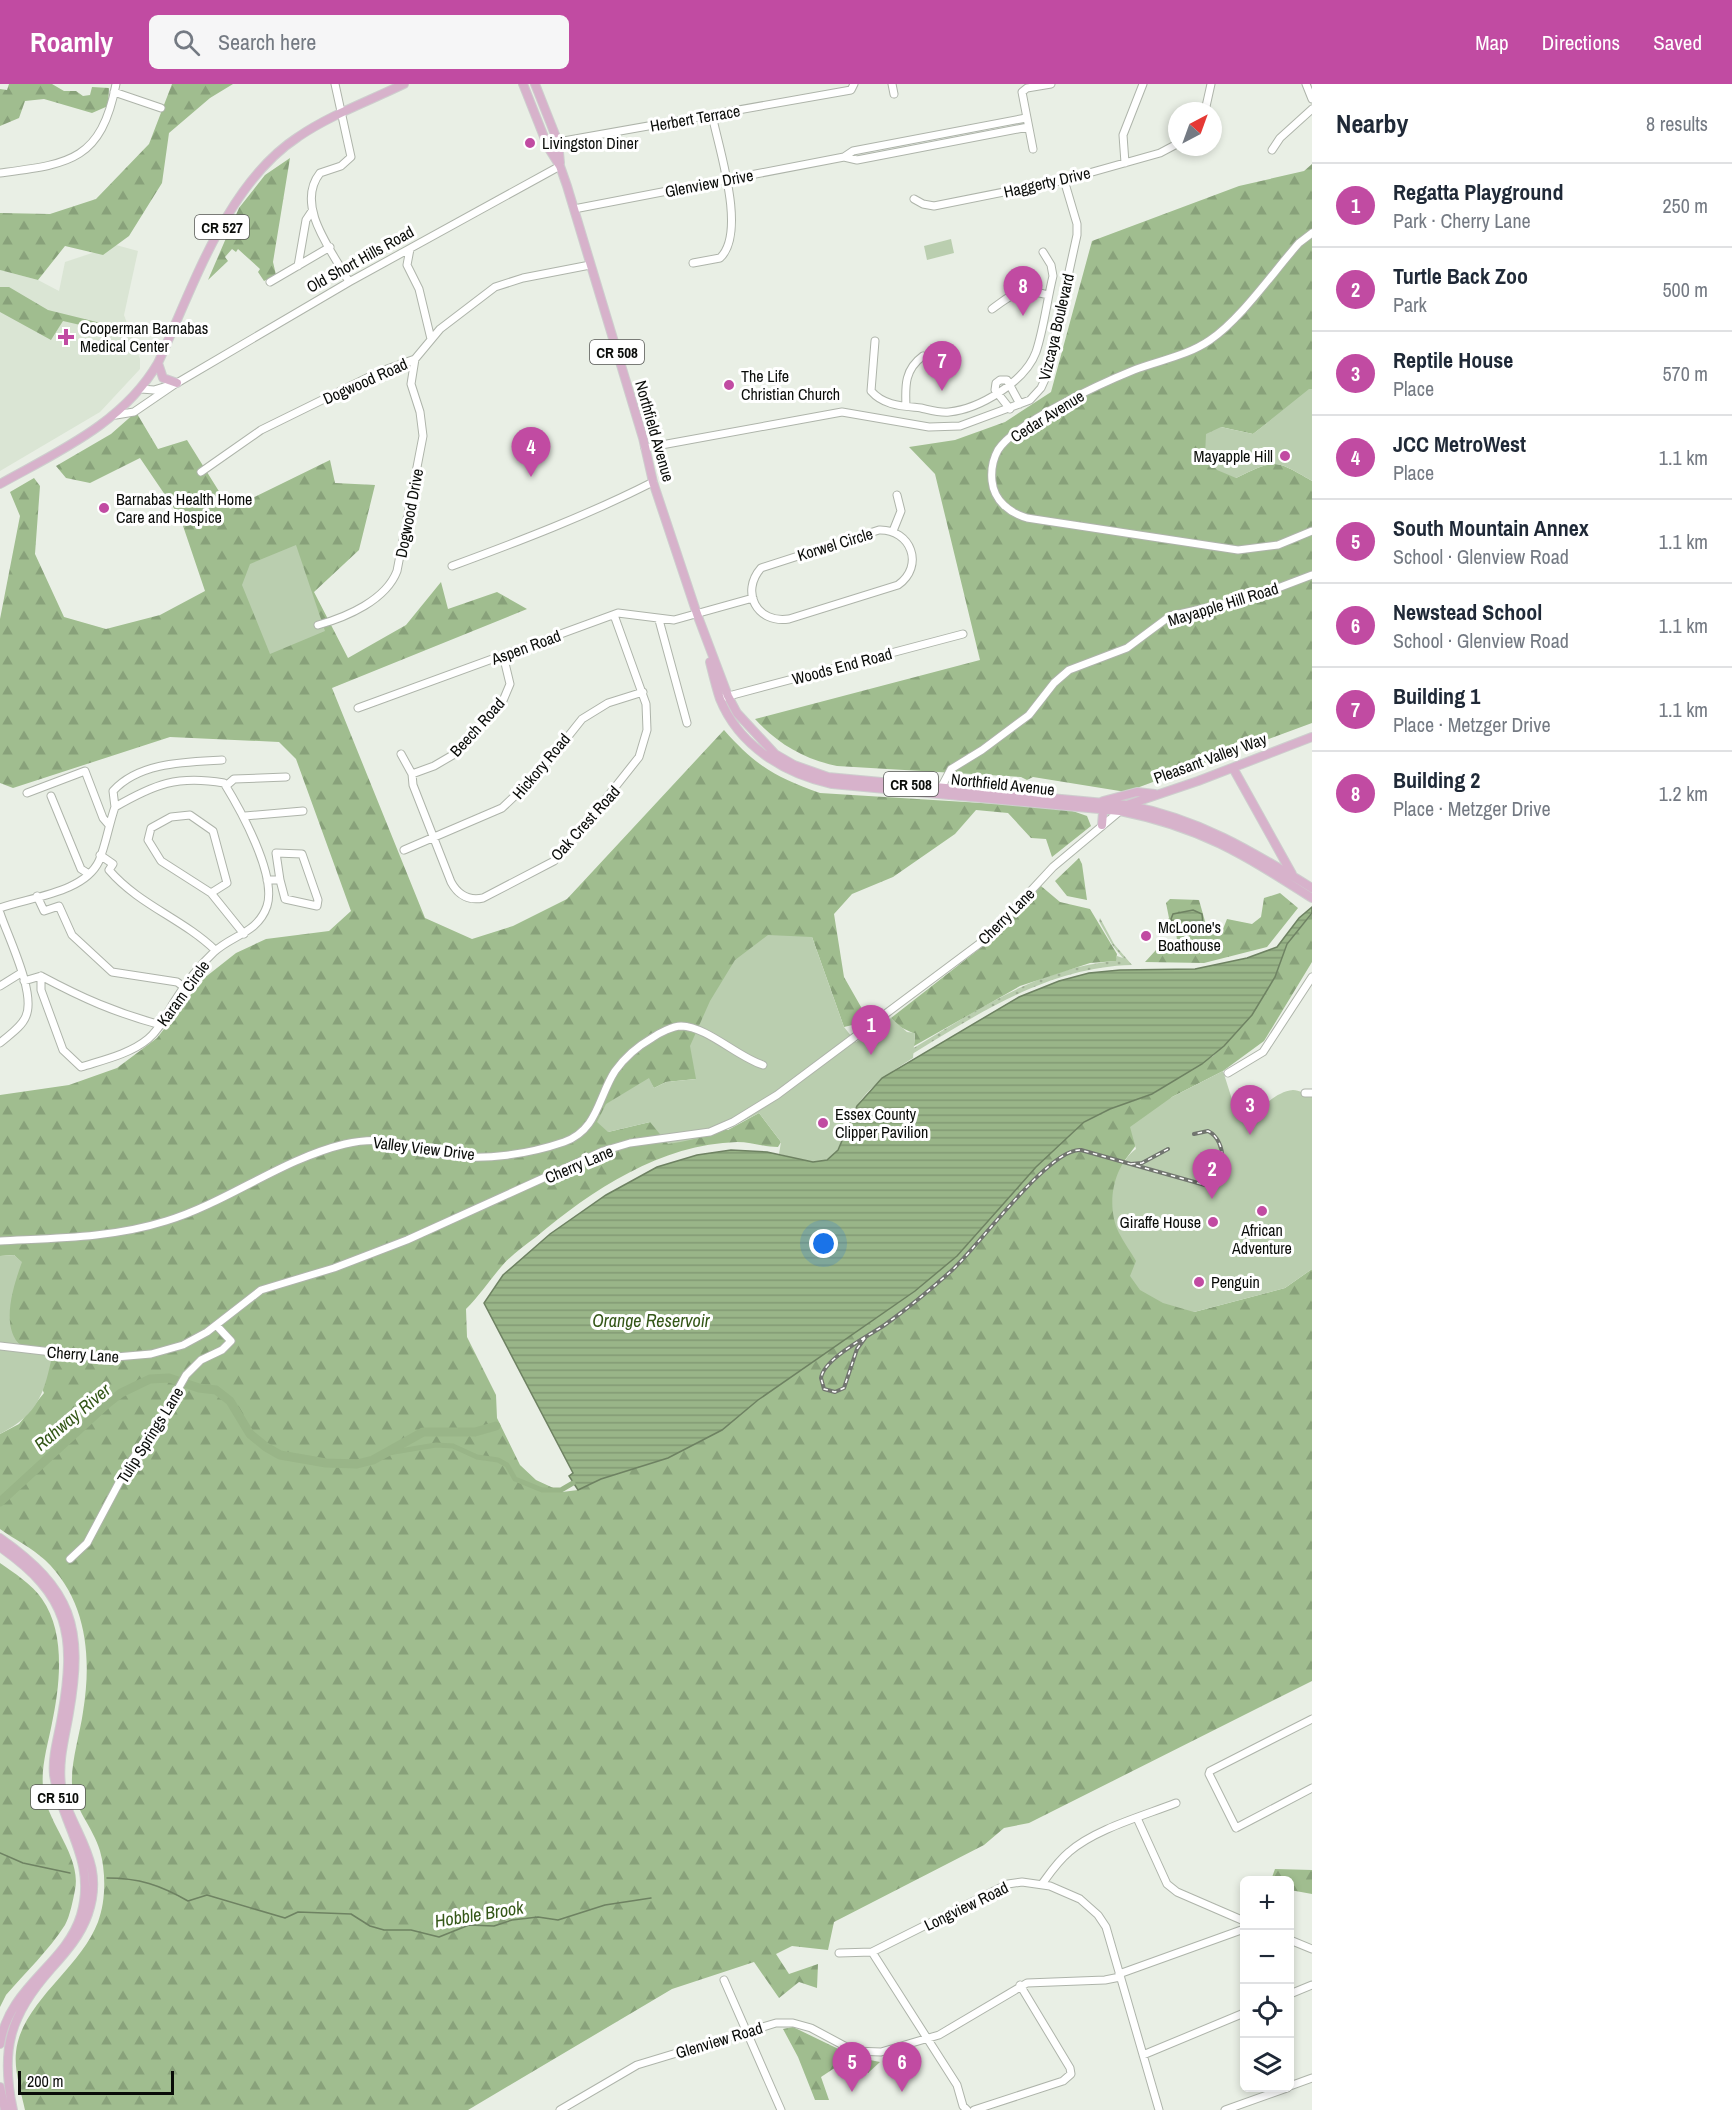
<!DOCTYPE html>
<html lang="en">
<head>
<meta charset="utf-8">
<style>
	body { margin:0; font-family:"Archivo Narrow",sans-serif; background:#f6f6f7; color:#1f2937 }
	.controls { position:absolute; right:18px; bottom:18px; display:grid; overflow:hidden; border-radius:9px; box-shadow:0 3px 9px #0003 }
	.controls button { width:54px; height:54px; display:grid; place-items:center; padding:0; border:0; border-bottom:2px solid #e0e1e3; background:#fff; color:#1f2937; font:30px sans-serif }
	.compass { position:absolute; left:1168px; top:18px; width:54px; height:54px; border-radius:50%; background:#fff; box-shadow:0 3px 9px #0003; rotate:41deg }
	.scale { position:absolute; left:18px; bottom:15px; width:156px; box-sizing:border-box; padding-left:6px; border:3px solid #0a0c09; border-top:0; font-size:16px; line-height:21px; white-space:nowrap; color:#0a0c09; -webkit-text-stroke:4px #fff; paint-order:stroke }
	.you { position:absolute; left:824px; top:1160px; width:21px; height:21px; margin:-15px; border:4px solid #fff; border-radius:50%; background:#1a73e8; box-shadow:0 0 0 9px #1a73e833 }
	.badge { display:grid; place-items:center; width:39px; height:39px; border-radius:50%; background:#c14ba2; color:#fff; font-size:20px; font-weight:700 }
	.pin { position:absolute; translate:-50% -50px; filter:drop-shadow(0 2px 3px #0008) }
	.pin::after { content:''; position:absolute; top:32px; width:21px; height:18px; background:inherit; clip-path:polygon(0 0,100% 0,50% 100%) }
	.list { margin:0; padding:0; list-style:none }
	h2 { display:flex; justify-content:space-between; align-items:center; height:78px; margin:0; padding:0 24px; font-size:26px }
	h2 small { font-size:20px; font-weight:400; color:#747a83 }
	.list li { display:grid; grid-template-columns:39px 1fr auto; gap:18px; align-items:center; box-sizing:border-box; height:84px; padding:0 24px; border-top:2px solid #e0e1e3 }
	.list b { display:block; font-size:22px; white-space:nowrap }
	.list p { margin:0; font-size:20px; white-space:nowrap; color:#747a83 }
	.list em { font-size:20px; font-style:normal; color:#747a83 }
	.icon { flex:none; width:33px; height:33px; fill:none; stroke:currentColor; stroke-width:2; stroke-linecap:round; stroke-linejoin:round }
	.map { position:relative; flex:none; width:1312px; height:2026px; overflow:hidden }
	header { display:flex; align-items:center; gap:36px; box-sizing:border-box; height:84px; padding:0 30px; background:#c14ba2; color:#fff }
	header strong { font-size:28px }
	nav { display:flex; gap:33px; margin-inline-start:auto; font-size:21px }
	.search { width:420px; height:54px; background:#f6f6f7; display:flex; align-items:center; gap:15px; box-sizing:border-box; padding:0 21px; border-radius:9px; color:#747a83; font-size:22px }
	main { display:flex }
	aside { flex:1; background:#fff }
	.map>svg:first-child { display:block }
</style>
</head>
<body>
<header>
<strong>Roamly</strong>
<div class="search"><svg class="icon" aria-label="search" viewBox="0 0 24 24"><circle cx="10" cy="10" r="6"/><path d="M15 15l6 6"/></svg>Search here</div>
<nav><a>Map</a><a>Directions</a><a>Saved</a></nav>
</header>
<main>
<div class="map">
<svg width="1312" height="2026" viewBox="0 0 1312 2026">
	<defs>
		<pattern id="grass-dots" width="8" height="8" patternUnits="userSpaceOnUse" patternTransform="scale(1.5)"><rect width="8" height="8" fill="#baceaf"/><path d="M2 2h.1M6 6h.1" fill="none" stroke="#9fb095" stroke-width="1.8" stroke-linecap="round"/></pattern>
		<pattern id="forest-firs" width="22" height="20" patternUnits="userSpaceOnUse" patternTransform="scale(1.5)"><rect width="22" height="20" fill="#a0bd8f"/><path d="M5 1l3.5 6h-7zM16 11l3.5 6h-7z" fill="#88a17a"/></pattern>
		<pattern id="water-rules" width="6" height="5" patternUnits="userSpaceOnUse" patternTransform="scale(1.5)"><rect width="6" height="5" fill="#99b588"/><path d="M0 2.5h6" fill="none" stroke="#829a74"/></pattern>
	</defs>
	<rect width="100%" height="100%" fill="#e9efe5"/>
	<path fill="#dae5d4" d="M116 161 138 167 124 231 140 275V285L100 328 0 387V186L38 196 59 207 65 178Z"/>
	<path fill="url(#grass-dots)" d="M1100 834 1114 860 1132 881C1043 883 969 936 894 981L897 974C967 933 1033 884 1115 877L1117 872 1123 874 1113 862 1099 837Z"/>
	<path fill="url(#forest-firs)" d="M9 0H52L64 7H76L83 12 90 11 92 3 109 4 108 22 92 29 44 15 25 17 19 34 0 42V5L7 6Z
		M172 0H233L210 14 169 49 162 99 129 152 103 171 65 162 38 196 0 186V129L50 130 96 115 149 60Z
		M290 74 273 178 276 191 264 197 258 188 260 185 238 165 236 168 232 165 225 173 228 177 208 196 239 124 265 91Z
		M1312 80V305L1253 350 1221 343 1236 394C1275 375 1274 375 1312 397V639L1126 708 1033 693 1027 696 1021 693 837 682C804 675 778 660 755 635L980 576 935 390 909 363 955 356 1005 338 1051 308 1092 157 1239 102 1304 87Z
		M0 203H9L48 226 121 244 115 249 63 237 51 256 0 228Z
		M136 328 158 365 187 356 230 425 330 376 335 399 375 401 359 466 314 508 348 574 406 541 441 498 448 525 497 508 527 525 332 604 425 834 472 855 513 842 567 815 724 646C756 682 775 693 820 709L1064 724 1087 732 1091 742 1052 773 1046 755 1031 754 1008 729 976 726 955 750 893 793 852 810 834 830 844 893 869 937 844 943 812 853 696 995 666 998 654 1004 648 995 608 1048 650 1038 728 1046 759 1029 781 1058 778 1063C764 1063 751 1058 737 1058 661 1060 592 1106 536 1153 524 1162 511 1171 501 1183 489 1197 479 1212 466 1225L467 1253 496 1311 497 1334 520 1381 536 1396 562 1408 578 1406 601 1395 668 1374 722 1346 758 1316 915 1207 957 1172 1036 1083 1084 1038 1110 1025 1153 1010 1213 972 1252 931 1275 893 1287 860 1312 830V878L1264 957 1223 987 1172 1013 1125 1076 1194 1228 1285 1204 1312 1185V1597L1029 1739 1004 1744 984 1761 834 1838 828 1866 792 1862 776 1870 789 1890 818 1880 817 1904 799 1898 779 1914 754 1878 672 1905 468 2026H25C21 2007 14 1987 16 1968 21 1919 80 1885 98 1838 106 1817 106 1788 100 1767 93 1743 74 1725 72 1700 71 1677 80 1650 83 1628 92 1573 87 1516 45 1476 32 1464 14 1455 0 1445V1350L19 1340 44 1309 22 1263 8 1250 4 1231 21 1178 14 1171 0 1172V1011L69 1001 117 984 157 954 203 895 236 869 266 855 329 847 351 827 296 675 279 658 170 653 13 704 0 699V535L20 432 10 408 34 394 40 402 35 470 64 533 106 545 160 531 205 507 180 433 140 374 90 399 66 394 56 382 111 350Z
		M1079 774 1082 780 1087 816 1067 812 1055 797Z
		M1041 802 1060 818 1090 825 1117 870 1116 877 1090 879 1020 902 914 962 915 950 898 942 891 934 997 851Z
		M1280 809 1298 824 1267 863 1204 879 1145 878 1156 866H1171L1177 856 1176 848 1164 841 1169 834 1166 819 1170 815 1199 816 1208 848 1223 845 1227 835 1252 840 1261 833 1264 814Z
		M0 1479C14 1489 32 1500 42 1515 66 1549 60 1601 52 1639 48 1660 41 1682 43 1703 45 1738 82 1771 75 1806 73 1816 70 1832 65 1841 49 1866 25 1889 6 1911L0 1923Z
		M1275 1785 1312 1786V1810L1290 1806V1796H1271Z
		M793 1943 855 1973 880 1978 868 1989 842 1979 821 1993 829 2016H815L798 1973 783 1945Z"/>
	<path fill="#baceaf" d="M951 155 954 169 927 176 924 162Z
		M1309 305H1312V397C1274 375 1275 375 1236 394L1217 386 1205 372 1206 350 1221 343 1253 350Z
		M296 461 325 547 270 570 242 501 250 480Z
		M768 851 812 853 844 943 856 958 891 934 907 948 915 949 913 974C885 991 861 1008 848 1038 842 1052 841 1071 824 1077 811 1082 793 1073 779 1070L781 1058 759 1029C728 1046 702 1055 668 1060L650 1038 608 1048 597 1038 606 1020 649 994 654 1004 666 998 696 995 690 962 710 917 735 876Z
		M1223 987 1236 1028 1241 1032C1262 1029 1272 1008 1293 1006 1299 1006 1306 1011 1312 1011V1185L1285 1204 1194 1228 1163 1219 1140 1206 1130 1192 1136 1177C1131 1168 1124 1159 1119 1149 1106 1123 1112 1083 1136 1065L1130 1043 1172 1013Z
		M14 1171 22 1178C13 1203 0 1243 21 1262 29 1267 44 1266 53 1268 44 1309 40 1329 0 1350V1172Z"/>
	<path fill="url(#water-rules)" stroke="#6e8262" stroke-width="1.5" d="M1312 823V829L1287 860 1275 893 1252 931 1224 962 1202 980 1152 1010 1110 1025 1084 1038 1036 1083 957 1172 915 1207 758 1316 722 1346 668 1374 601 1395 578 1406 569 1392 573 1389 484 1219 503 1191 550 1150 606 1111 657 1083 697 1071 731 1066 767 1068 813 1078 827 1076 838 1066 857 1022 882 994 1019 913 1059 897 1089 889 1120 886 1195 885 1247 874 1277 863 1299 834Z
		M1193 826 1202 830 1203 840 1174 842 1171 835 1173 830Z"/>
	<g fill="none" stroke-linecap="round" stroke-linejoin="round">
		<path stroke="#6e8262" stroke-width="1.5" d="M0 1769 23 1779 70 1789
			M107 1794C139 1794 160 1801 188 1817L207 1811 285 1834 298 1828 351 1830 370 1842 384 1846H411L439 1853 469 1841 494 1842 512 1836 538 1833 558 1836 605 1821 651 1814"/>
		<path stroke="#99b588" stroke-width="5" d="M388 1369 436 1361 453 1362 477 1373 498 1376 507 1381 515 1395 542 1406H561L573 1399"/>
		<path stroke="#99b588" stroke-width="9" d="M0 1418 108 1319 121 1309 150 1295 169 1294 199 1304 216 1306 230 1317 250 1350 266 1363 280 1371 326 1379 357 1380 373 1376 423 1348H475L496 1342"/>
		<defs>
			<path id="minor" d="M335 0 351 73 341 82 320 89C294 122 333 168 349 198
				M892 0 894 10
				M1306 0 1312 15
				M114 8 161 24
				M1205 27 1211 0
				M558 58 851 6 854 0
				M1033 65 1022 8 1027 4 1051 0
				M1272 66 1280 54 1312 25
				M844 73 857 76 1028 43
				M1125 79 1123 51 1143 0
				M0 89C68 80 101 78 116 0
				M914 115 923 120 934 122 1064 96 1160 69 1177 60
				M574 125 844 73 853 67 1026 34
				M1312 149 1299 159C1274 187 1241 235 1210 256 1187 272 1160 276 1134 286 1102 299 1016 338 998 366 993 375 991 387 992 397 994 417 1010 429 1027 434L1238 466 1278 461 1312 447
				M410 165 407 181 419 205 431 255
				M693 179 720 174C747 149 719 65 712 31
				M298 182 306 136 312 127
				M270 198 330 163
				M992 225C1015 208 1020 203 1048 211
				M875 257 871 307C884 322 903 322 921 324 930 326 940 329 949 328 979 325 1025 298 1036 268 1044 244 1047 216 1053 192L1051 181 1043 168
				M141 305 154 306 177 299 349 198 560 82
				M906 322C905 301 905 285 923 272
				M1010 325 995 306 996 299 1000 296H1007L1020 320
				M116 331 134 328 175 300
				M645 364 842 328 929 343 960 342 1030 316 1041 304 1046 293 1077 151V140L1064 96
				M201 388 261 346 379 288 415 275 440 245 495 203 523 194 590 181
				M879 446C911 445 925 482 898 501L789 535C757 540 740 508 761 484Z
				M893 447 901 427 897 411
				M452 482C520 457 588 431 653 398
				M659 536 687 639
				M318 541C347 533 386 516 397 487L423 352 420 328 411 300 415 275
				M725 613 963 550
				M358 624 618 529 674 536 753 514
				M401 670 412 690 413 701 451 798C458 811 469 817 483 814L554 777 570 760 639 673 647 646 646 620 614 531
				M412 690 434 682 458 668 502 619 510 600 503 571
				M226 702 234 695 286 693
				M942 702 951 685 982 666 1029 631 1054 599 1069 586 1127 564 1170 532 1254 513 1312 491
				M27 709 85 687 103 734 109 741
				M51 712 81 785 89 790
				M115 723 113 707C139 678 186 678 222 676
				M245 732 303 727
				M404 766 502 724 539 689 582 635 608 619 643 608
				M100 771 113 780 109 786C139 821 183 835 215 866
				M267 796H280L285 815 317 822 318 816 302 770 276 769 280 796
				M211 809 227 799 213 747 190 731 171 733 151 744 148 756 161 777 211 809 244 850
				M37 812 44 827 59 822 72 851 112 888 177 898 184 903
				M0 824C30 813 84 809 99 777 106 760 109 740 115 723 155 700 177 691 224 699 240 725 277 791 267 822 258 849 232 851 214 868 198 883 185 900 174 918 166 931 160 945 148 955 130 970 103 976 81 983L63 966 41 906V892L24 897
				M0 829C8 853 36 909 26 932 22 943 9 951 0 959
				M41 892C82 914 116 929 161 941
				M0 902 21 889
				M1228 989 1263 968 1312 893
				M1305 1009H1312
				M0 1157C56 1154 112 1154 166 1137 228 1118 282 1075 345 1060 388 1050 409 1064 448 1071 485 1077 529 1070 564 1058 598 1046 598 1013 615 987 625 973 638 962 652 954 659 949 673 942 681 942 708 943 737 973 763 981
				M0 1262 104 1274 151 1270 183 1261 207 1248 261 1206 334 1184 407 1156 603 1067 630 1059 710 1048 733 1038 777 1011 987 854 1053 783 1120 727
				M70 1475 87 1459 129 1380 161 1335 186 1291 201 1276 222 1266 231 1257 217 1242
				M1312 1635 1210 1687 1209 1690 1236 1744 1312 1704
				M1137 1734 1167 1800 1177 1808 1244 1837
				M1042 1800C1050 1789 1058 1777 1069 1768 1095 1745 1143 1732 1176 1719
				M1290 1856 1312 1865
				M872 1868 957 2001 963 2022 967 2026
				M839 1869 872 1868 1008 1800 1022 1798 1050 1802 1080 1815 1098 1831 1106 1843 1159 2026
				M1119 1890 1244 1845
				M724 1896 781 2026
				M1290 1910 1312 1901
				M1143 1971 1244 1929
				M1290 2002 1312 1994
				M560 2026 637 1981 776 1939H793L811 1944 854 1967 881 1968 939 1951 1027 1899 1105 1896 1120 1893
				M974 2026 1063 1997 1071 1990 1070 1984 1020 1901
				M1225 2026 1287 2004"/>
			<path id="major" d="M523 0 548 63 560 82 567 102 643 354 653 398 697 530 728 612 737 629 775 670 794 681 828 693 1126 721C1199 735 1250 766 1312 804
				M535 0 558 58 560 79
				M158 279 163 294 177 299
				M0 400C59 367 123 339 158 279 193 204 226 100 298 53 330 31 369 17 404 0
				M710 578C713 590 716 603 720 615 739 662 785 690 832 700L1120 727C1201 743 1243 770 1312 814
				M1233 684 1292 790
				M1103 717 1137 708 1155 710
				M1127 721 1198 697 1312 653
				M1100 725 1103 728 1102 741
				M0 1454C72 1505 84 1543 69 1629 65 1653 58 1676 61 1701 69 1748 107 1775 88 1830 80 1853 65 1869 50 1886 10 1931 0 1966 13 2026
				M0 1463C70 1512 76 1551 62 1632 59 1651 52 1672 54 1691 62 1742 97 1776 81 1831 66 1881 9 1902 0 1960
				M0 2003 5 2026"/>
		</defs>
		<use href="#minor" stroke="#aeb4aa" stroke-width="9"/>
		<use href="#major" stroke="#cecece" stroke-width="10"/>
		<use href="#minor" stroke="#fff" stroke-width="7"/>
		<use href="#major" stroke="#d7b2cb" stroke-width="8"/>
		<defs>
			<path id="rail" d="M1131 1080 1142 1079 1168 1065
				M865 1254 857 1265 844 1304 835 1308 824 1305 821 1294C824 1274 869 1252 886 1240 908 1224 930 1206 950 1188 977 1165 1049 1063 1081 1066L1205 1101C1227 1095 1228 1057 1208 1047L1194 1050"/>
		</defs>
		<use href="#rail" stroke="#71756f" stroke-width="4"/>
		<use href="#rail" stroke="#fff" stroke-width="1.5" stroke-dasharray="4.5" stroke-linecap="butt"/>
	</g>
	<g fill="#c14ba2" stroke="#fff" stroke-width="2">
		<circle cx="530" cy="59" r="6"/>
		<path d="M63 244h6v6h6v6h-6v6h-6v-6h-6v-6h6z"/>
		<circle cx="729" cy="301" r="6"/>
		<circle cx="1285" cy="372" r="6"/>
		<circle cx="104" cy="424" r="6"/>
		<circle cx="1146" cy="852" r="6"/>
		<circle cx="823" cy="1039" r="6"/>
		<circle cx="1262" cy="1127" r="6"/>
		<circle cx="1213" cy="1138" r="6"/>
		<circle cx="1199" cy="1198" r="6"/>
	</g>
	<g text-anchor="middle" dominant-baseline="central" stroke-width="6" stroke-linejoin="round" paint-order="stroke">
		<g fill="#fff" stroke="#545553" stroke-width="1.5">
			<rect x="195" y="131" width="54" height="24" rx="4.5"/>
			<rect x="590" y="256" width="54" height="24" rx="4.5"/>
			<rect x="884" y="688" width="54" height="24" rx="4.5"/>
			<rect x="31" y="1701" width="54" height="24" rx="4.5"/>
		</g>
		<g font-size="15" font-weight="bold" fill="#0a0c09">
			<text x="222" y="143">CR 527</text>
			<text x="617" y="268">CR 508</text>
			<text x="911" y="700">CR 508</text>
			<text x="58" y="1713">CR 510</text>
		</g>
		<g font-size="16" fill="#0a0c09" stroke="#fff">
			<text transform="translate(695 34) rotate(-10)">Herbert Terrace</text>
			<text transform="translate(1047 98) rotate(-13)">Haggerty Drive</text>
			<text transform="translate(709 99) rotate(-11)">Glenview Drive</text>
			<text transform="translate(360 175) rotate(-29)">Old Short Hills Road</text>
			<text transform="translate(1056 243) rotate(-77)">Vizcaya Boulevard</text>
			<text transform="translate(365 297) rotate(-24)">Dogwood Road</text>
			<text transform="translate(1047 332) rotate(-32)">Cedar Avenue</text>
			<text transform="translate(655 347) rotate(74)">Northfield Avenue</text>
			<text transform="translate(409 429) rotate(-79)">Dogwood Drive</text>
			<text transform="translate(835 460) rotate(-17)">Korwel Circle</text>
			<text transform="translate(1223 520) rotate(-17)">Mayapple Hill Road</text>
			<text transform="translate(526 563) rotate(-20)">Aspen Road</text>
			<text transform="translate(842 582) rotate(-15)">Woods End Road</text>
			<text transform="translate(477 643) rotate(-48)">Beech Road</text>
			<text transform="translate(1210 674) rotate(-20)">Pleasant Valley Way</text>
			<text transform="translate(541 682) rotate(-50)">Hickory Road</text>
			<text transform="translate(1003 700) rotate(6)">Northfield Avenue</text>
			<text transform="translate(585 739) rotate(-48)">Oak Crest Road</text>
			<text transform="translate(1006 832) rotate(-45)">Cherry Lane</text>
			<text transform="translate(183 909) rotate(-54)">Karam Circle</text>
			<text transform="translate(424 1064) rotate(7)">Valley View Drive</text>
			<text transform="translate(579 1080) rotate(-23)">Cherry Lane</text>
			<text transform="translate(83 1270) rotate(4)">Cherry Lane</text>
			<text transform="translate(150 1351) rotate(-58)">Tulip Springs Lane</text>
			<text transform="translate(966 1822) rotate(-26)">Longview Road</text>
			<text transform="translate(719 1956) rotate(-17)">Glenview Road</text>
		</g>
		<g font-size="16" fill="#0a0c09" stroke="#fff" text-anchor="start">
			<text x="542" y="59">Livingston Diner</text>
			<text x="80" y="244">Cooperman Barnabas<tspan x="80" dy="18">Medical Center</tspan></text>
			<text x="741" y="292">The Life<tspan x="741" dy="18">Christian Church</tspan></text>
			<text x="1273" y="372" text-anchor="end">Mayapple Hill</text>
			<text x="116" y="415">Barnabas Health Home<tspan x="116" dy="18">Care and Hospice</tspan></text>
			<text x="1158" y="843">McLoone's<tspan x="1158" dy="18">Boathouse</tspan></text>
			<text x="835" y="1030">Essex County<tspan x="835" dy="18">Clipper Pavilion</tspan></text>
			<text x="1201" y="1138" text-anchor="end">Giraffe House</text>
			<text x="1262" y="1146" text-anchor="middle">African<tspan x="1262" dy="18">Adventure</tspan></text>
			<text x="1211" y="1198">Penguin</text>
		</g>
		<g font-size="18" font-style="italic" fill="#345718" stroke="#fff">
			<text x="651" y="1236">Orange Reservoir</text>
			<text transform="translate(72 1333) rotate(-40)">Rahway River</text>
			<text transform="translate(479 1830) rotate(-9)">Hobble Brook</text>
		</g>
	</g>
</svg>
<div class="controls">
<button>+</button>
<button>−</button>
<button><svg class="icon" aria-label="locate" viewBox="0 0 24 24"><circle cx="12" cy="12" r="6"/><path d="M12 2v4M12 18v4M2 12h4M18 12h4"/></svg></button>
<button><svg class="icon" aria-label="layers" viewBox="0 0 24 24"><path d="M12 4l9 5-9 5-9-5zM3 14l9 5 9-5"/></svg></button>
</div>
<svg class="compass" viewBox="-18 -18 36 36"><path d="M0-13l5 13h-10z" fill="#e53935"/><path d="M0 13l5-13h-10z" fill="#747a83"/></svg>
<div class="scale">200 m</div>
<div class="you"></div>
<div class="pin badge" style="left:871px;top:971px">1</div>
<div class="pin badge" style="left:1212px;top:1115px">2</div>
<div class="pin badge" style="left:1250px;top:1051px">3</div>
<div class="pin badge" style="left:531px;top:393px">4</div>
<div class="pin badge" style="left:852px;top:2008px">5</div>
<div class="pin badge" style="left:902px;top:2008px">6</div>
<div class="pin badge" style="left:942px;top:307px">7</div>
<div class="pin badge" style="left:1023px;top:232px">8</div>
</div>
<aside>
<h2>Nearby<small>8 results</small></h2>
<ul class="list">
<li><span class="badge">1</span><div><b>Regatta Playground</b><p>Park · Cherry Lane</p></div><em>250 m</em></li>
<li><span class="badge">2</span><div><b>Turtle Back Zoo</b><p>Park</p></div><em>500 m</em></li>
<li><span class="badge">3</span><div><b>Reptile House</b><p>Place</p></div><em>570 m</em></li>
<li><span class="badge">4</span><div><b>JCC MetroWest</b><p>Place</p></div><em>1.1 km</em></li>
<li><span class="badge">5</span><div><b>South Mountain Annex</b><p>School · Glenview Road</p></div><em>1.1 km</em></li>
<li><span class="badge">6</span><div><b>Newstead School</b><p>School · Glenview Road</p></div><em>1.1 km</em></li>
<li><span class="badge">7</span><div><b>Building 1</b><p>Place · Metzger Drive</p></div><em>1.1 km</em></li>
<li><span class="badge">8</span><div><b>Building 2</b><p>Place · Metzger Drive</p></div><em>1.2 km</em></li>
</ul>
</aside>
</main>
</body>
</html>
